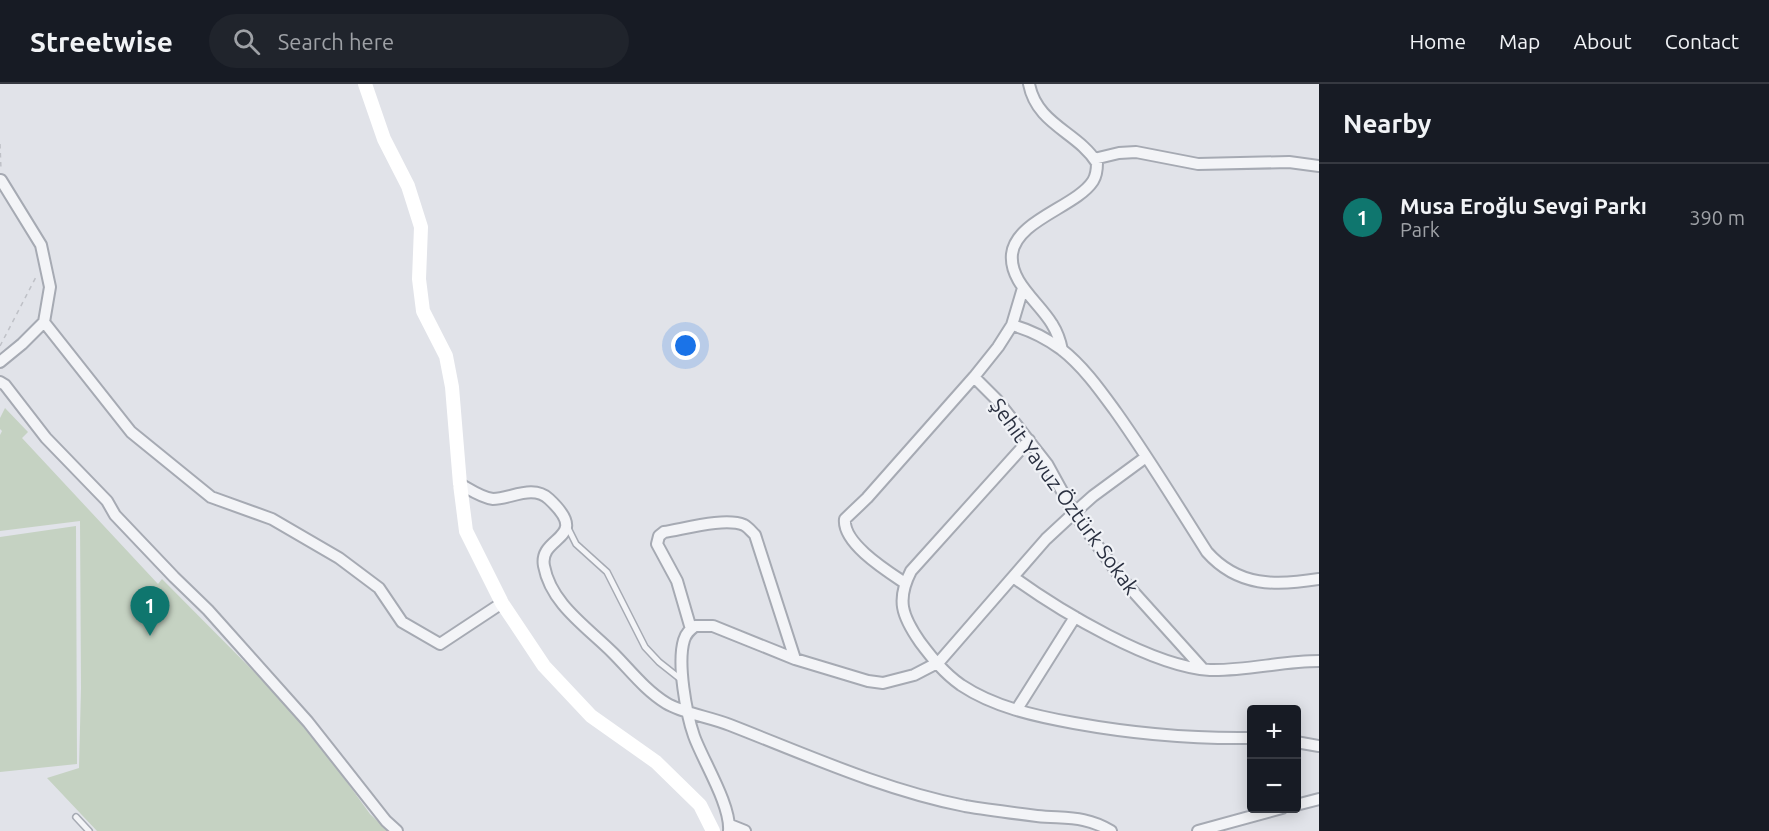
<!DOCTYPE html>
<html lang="en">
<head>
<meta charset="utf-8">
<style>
	body { margin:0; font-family:Ubuntu,sans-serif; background:#20242c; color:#f1f3f6 }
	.controls { position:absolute; right:18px; bottom:18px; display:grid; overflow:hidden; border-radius:6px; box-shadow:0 3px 15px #0003 }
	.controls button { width:54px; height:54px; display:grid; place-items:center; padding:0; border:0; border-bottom:2px solid #363941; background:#171b24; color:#f1f3f6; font:30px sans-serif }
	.you { position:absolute; left:686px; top:262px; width:21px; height:21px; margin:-15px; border:4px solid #fff; border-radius:50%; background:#1a73e8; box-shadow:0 0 0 9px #1a73e833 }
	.badge { display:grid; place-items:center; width:39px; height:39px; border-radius:50%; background:#0f766e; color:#fff; font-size:20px; font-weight:700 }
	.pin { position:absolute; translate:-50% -50px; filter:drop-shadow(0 2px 3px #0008) }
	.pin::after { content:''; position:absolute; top:32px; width:21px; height:18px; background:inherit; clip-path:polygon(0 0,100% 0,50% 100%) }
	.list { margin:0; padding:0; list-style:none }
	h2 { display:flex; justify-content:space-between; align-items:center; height:78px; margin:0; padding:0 24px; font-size:26px }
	h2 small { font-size:20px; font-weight:400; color:#9ea1a6 }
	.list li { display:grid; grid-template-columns:39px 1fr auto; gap:18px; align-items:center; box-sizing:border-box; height:108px; padding:0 24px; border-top:2px solid #363941 }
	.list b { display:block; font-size:22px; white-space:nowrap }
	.list p { margin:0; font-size:20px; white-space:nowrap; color:#9ea1a6 }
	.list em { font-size:20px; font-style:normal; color:#9ea1a6 }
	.icon { flex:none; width:33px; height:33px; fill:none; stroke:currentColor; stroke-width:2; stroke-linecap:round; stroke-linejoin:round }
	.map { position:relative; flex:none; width:1319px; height:747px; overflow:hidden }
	header { display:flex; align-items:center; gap:36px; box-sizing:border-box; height:84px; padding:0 30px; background:#171b24; border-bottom:2px solid #363941 }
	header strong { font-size:28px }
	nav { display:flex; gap:33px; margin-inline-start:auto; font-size:21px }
	.search { width:420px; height:54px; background:#20242c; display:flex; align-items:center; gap:15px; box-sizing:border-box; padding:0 21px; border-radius:33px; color:#9ea1a6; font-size:22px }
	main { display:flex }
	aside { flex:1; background:#171b24 }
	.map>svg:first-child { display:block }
</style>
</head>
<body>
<header>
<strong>Streetwise</strong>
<div class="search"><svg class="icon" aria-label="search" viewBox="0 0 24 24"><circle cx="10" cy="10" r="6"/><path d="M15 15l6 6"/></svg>Search here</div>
<nav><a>Home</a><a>Map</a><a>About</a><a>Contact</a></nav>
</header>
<main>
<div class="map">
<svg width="1319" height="747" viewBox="0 0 1319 747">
	<rect width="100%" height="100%" fill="#e1e3e9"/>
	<path fill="#c5d2c2" d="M5 324 28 348 22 354 158 500 162 495 280 614 336 683 370 730 388 747H97L47 694 79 684 81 604 80 437 0 447V351L2 347 0 345V334Z
		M76 442 77 680 0 688V453Z"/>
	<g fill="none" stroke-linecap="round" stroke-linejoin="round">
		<defs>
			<path id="lane" d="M567 442 576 460 607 488 645 563 659 578 683 597
				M76 733 89 747"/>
			<path id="street" d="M1029 0C1037 41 1078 48 1097 79 1097 85 1096 92 1093 97 1076 123 1016 136 1012 170 1009 198 1039 218 1052 240 1057 248 1060 256 1062 266
				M1094 75 1119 69 1136 68 1198 80 1289 78 1319 82
				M44 238 131 348 211 413 272 435 339 474 379 504 402 538 440 560 502 519
				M1012 241C1030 246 1046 254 1061 265 1083 282 1100 306 1116 328 1148 373 1177 421 1207 468 1238 503 1276 502 1319 495
				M0 278 22 260 44 238 50 203 41 161 1 96
				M974 293 997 316 1047 380 1074 429 1121 494 1203 585
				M0 298 5 301 46 354 107 417 115 431 174 493 208 526 308 638 386 737 397 747
				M1029 356 911 487C896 516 902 532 920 558 932 574 944 589 961 601 994 623 1035 632 1074 639 1135 650 1189 655 1252 654
				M460 400C469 405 482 414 493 415 510 415 533 400 549 415 593 456 538 451 544 482 551 520 587 543 613 569 630 586 645 606 666 619 682 629 710 633 730 641 807 671 884 706 965 722 989 726 1013 729 1037 732 1065 735 1085 731 1111 747
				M1013 493C1060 527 1153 583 1210 586 1246 587 1282 577 1319 577
				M905 499C887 487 842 459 845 435L867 414 974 293 998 263 1012 241 1023 204
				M691 545 677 497 657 460 659 452 664 448C684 445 725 433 744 441 748 443 751 447 755 451L795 575
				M1017 625 1075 533
				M1296 658 1319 662
				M1296 721 1319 715
				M730 741 745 747
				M729 747C731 721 703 677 694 652 686 629 677 579 684 556 686 549 690 546 695 542H713L795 575 868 597 883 599 914 591 939 578 1046 455 1074 429 1093 412 1146 373
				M1198 747 1282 724"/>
		</defs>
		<use href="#lane" stroke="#a6aab3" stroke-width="8"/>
		<use href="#street" stroke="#a6aab3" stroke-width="14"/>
		<path stroke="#bfc1c7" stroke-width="1.5" stroke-dasharray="4.5 4.5" stroke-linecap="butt" d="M0 60 1 86
			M0 262 36 193"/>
		<use href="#lane" stroke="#f3f4f7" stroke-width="5"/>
		<use href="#street" stroke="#f3f4f7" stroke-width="10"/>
		<path stroke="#fff" stroke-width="14" d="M365 0 384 55 408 102 421 143 419 195 423 227 446 272 452 303 460 400 466 447 502 519 544 582 591 632 656 678 700 721 713 747"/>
	</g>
	<g text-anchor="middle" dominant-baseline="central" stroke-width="4.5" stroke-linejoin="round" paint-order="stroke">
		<g font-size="21" fill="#2a3040" stroke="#f0f2f6">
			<text transform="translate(1065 412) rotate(54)">Şehit Yavuz Öztürk Sokak</text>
		</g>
	</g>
</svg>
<div class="controls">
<button>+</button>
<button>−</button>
</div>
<div class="you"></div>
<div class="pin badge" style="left:150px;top:552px">1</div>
</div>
<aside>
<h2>Nearby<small></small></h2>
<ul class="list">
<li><span class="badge">1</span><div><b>Musa Eroğlu Sevgi Parkı</b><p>Park</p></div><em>390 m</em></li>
</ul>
</aside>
</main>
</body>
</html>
